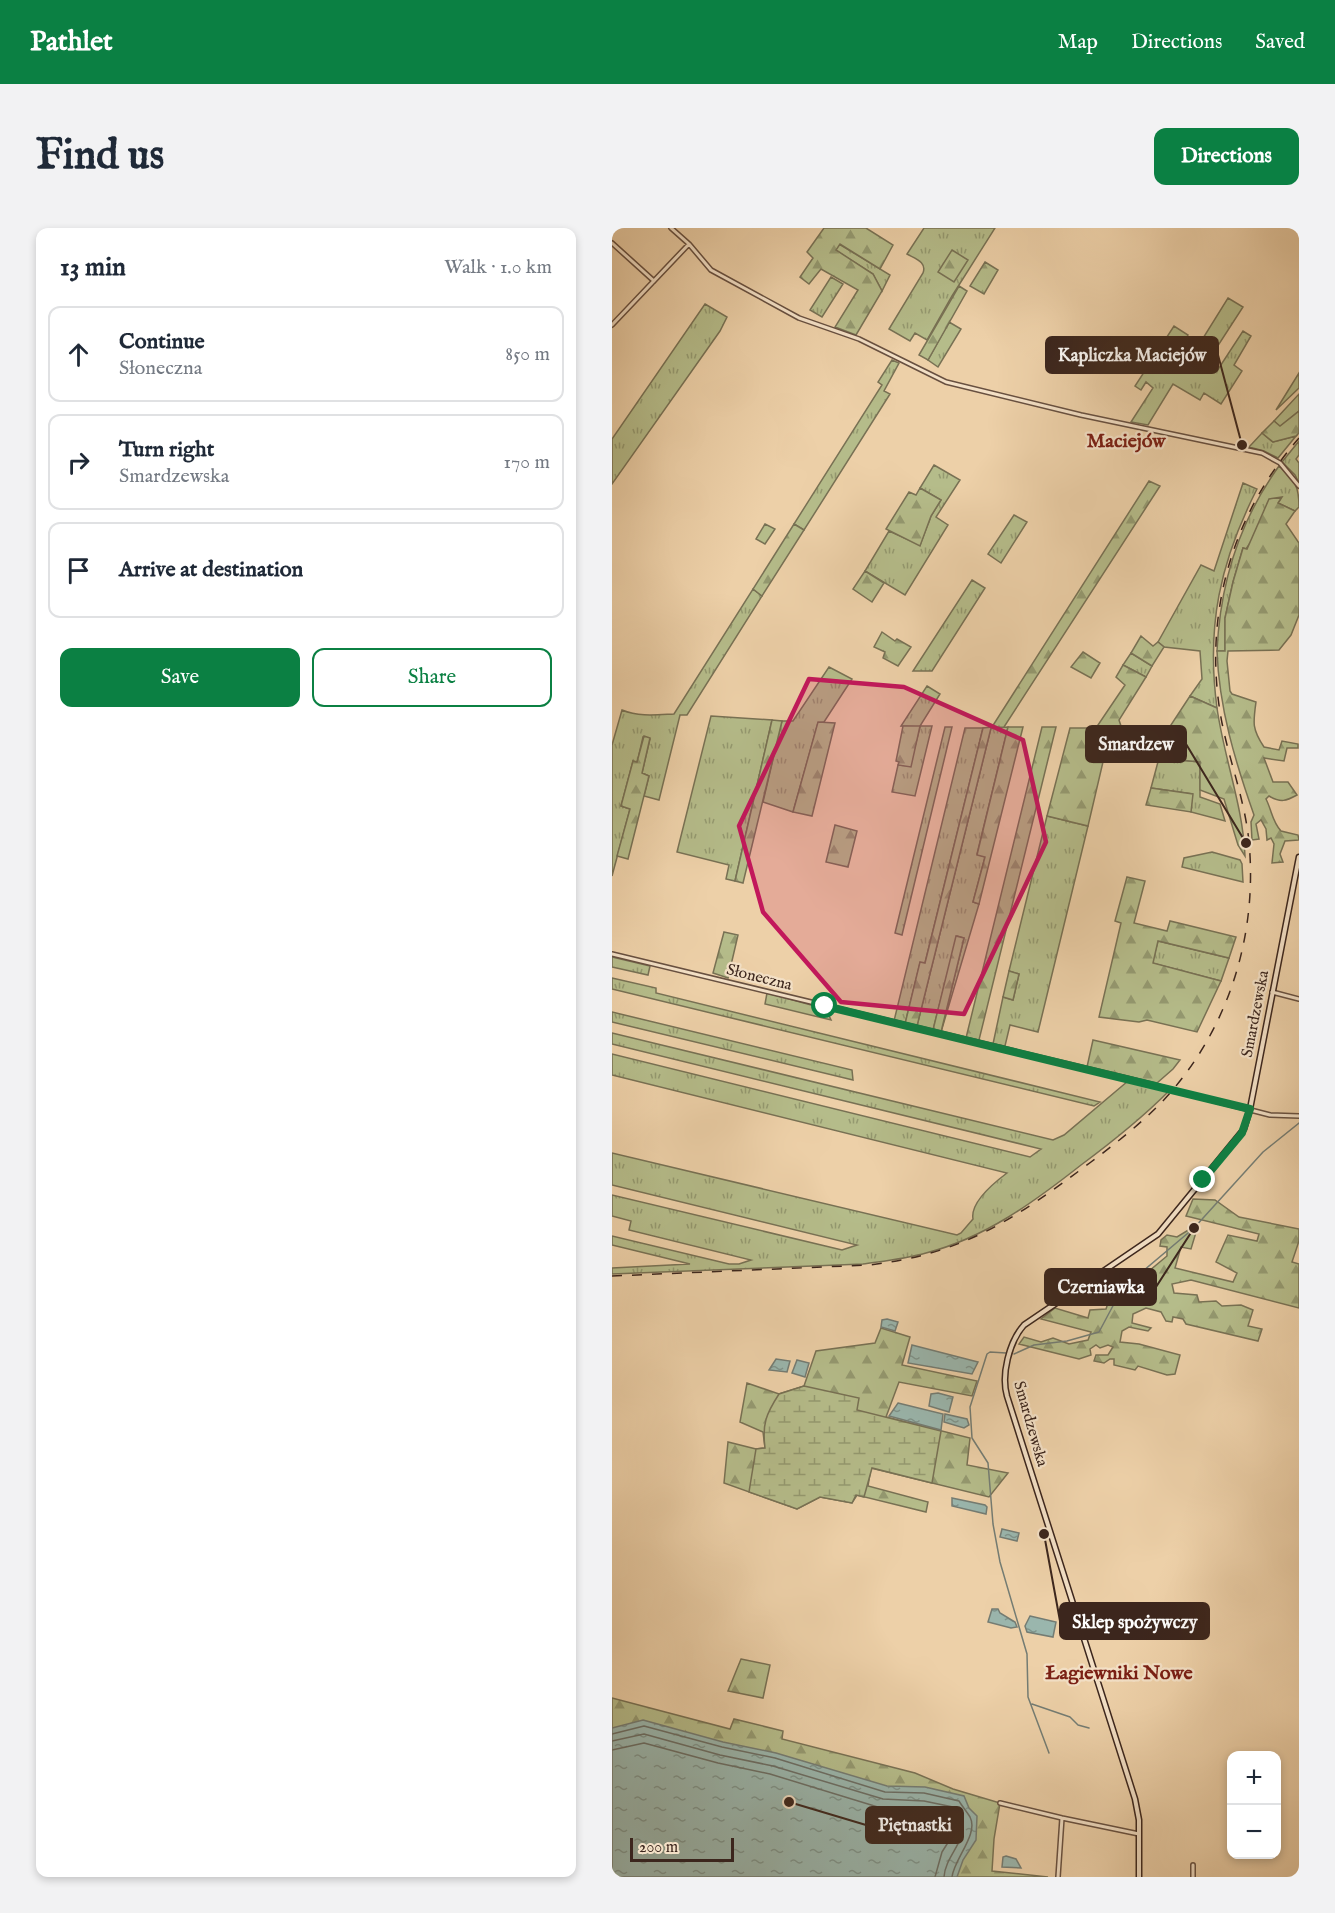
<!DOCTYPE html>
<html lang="en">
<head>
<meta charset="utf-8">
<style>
	body { margin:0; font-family:"IM FELL English",serif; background:#f2f2f3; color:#1f2937 }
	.controls { position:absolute; right:18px; bottom:18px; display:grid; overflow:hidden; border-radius:12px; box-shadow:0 3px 9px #0003 }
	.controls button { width:54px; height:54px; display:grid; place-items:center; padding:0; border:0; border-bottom:2px solid #e0e1e3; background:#fff; color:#1f2937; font:30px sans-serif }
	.scale { position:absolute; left:18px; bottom:15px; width:104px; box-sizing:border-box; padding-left:6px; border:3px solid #3c261d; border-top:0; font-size:16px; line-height:21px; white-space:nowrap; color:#3c261d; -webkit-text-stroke:4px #f3e0c6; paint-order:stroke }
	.stop { position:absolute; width:18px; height:18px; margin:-14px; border:4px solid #0b8043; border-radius:50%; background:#fff }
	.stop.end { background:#0b8043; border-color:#fff; box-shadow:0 2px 6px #0008 }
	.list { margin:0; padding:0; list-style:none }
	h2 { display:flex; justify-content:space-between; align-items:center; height:78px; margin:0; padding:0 24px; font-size:26px }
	h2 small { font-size:20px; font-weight:400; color:#747a83 }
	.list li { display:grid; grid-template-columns:39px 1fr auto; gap:18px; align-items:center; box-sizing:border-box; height:96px; margin:0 12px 12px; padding:0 12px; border:2px solid #e0e1e3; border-radius:12px }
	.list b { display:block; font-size:22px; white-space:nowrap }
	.list p { margin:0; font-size:20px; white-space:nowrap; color:#747a83 }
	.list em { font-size:20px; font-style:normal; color:#747a83 }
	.actions { display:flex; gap:12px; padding:18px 24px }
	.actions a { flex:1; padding:14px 0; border:2px solid #0b8043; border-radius:12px; text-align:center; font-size:21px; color:#0b8043 }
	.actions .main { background:#0b8043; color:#fff }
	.icon { flex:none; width:33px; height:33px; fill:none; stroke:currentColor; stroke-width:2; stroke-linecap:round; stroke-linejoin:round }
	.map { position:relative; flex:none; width:687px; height:1649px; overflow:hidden; border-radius:12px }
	header { display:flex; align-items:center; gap:36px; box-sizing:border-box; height:84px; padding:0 30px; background:#0b8043; color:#fff }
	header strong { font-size:28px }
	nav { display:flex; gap:33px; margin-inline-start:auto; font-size:21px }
	.intro { display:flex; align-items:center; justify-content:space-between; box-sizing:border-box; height:144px; padding:0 36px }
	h1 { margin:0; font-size:42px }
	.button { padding:15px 27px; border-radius:12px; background:#0b8043; color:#fff; font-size:21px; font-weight:700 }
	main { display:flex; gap:36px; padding:0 36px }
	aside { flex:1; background:#fff; border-radius:12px; box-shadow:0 3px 9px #0003 }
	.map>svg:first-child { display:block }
</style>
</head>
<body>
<header>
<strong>Pathlet</strong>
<nav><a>Map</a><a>Directions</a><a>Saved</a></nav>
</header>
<div class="intro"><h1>Find us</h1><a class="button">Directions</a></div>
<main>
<aside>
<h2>13 min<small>Walk · 1.0 km</small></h2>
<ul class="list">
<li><svg class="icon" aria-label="ahead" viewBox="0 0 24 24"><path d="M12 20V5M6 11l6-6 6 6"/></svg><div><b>Continue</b><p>Słoneczna</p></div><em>850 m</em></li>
<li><svg class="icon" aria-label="right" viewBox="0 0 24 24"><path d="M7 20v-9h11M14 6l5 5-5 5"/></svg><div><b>Turn right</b><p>Smardzewska</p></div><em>170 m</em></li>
<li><svg class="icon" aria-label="arrive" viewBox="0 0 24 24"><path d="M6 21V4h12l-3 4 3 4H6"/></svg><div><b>Arrive at destination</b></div></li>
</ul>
<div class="actions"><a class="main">Save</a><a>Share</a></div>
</aside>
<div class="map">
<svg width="687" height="1649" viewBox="0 0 687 1649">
	<defs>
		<pattern id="grass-tufts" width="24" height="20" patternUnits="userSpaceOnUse" patternTransform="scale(1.5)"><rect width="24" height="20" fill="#b5bc8a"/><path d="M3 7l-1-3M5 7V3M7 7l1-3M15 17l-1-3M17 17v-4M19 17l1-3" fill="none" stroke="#949970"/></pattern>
		<pattern id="forest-firs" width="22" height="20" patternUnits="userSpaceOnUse" patternTransform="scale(1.5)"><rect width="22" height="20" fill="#b5bc8a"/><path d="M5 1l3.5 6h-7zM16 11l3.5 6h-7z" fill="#949970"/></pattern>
		<pattern id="wetland-marsh" width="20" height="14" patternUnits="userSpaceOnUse" patternTransform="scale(1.5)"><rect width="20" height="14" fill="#b5bc8a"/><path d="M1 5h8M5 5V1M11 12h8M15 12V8" fill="none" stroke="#949970"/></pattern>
		<pattern id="water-ripples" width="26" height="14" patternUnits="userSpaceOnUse" patternTransform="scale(1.5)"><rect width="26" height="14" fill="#9ab6ad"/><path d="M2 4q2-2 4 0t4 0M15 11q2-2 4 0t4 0" fill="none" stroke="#7f948c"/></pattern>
	</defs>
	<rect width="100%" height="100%" fill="#edd0a8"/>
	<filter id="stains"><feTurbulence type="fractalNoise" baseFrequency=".00333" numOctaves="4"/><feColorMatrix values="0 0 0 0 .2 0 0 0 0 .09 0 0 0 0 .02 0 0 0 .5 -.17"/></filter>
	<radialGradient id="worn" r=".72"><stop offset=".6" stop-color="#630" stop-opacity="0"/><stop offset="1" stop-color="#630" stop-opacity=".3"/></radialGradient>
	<path fill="url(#grass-tufts)" stroke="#787154" stroke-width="1.5" d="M312 0H383L340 68 315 112 303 105 298 113 277 101 311 45C315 34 304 31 295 26Z
		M227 16 278 47 270 63 261 46 223 22Z
		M219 49 231 56 210 89 198 82Z
		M616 70 631 79 594 136 605 143 631 103 639 108 622 137 630 143 609 176 592 165 588 172 561 156 536 197 519 194 541 160 534 154 529 162 523 158 562 98 576 107 568 121 580 128Z
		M93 76 115 89 108 103 0 256V211Z
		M337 94 349 101 326 139 316 132Z
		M280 132 287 135 272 163 278 166 192 302 182 296 270 157 266 154Z
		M687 166V183L668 199 662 193Z
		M650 205 661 214 684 208 666 230 652 223 637 219Z
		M687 213V227L684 231 687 235V255L683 247 670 234Z
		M322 237 348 252 324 289 336 297 293 367 253 343 277 303 308 317 319 288 329 272 308 260Z
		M667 238C683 252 687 258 687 279L683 283 666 275 669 270 634 321 631 320 621 354 613 390V423H605C608 356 628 292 667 238Z
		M631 255 645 261C608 334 594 398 605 480L578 468 590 451 588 423 552 419 546 414 589 337 602 343Z
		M402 287 415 294 389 335 376 326Z
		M360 352 373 360 320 443H301Z
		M141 361 150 368 75 487H68L47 572 32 568 37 548 30 545 38 511 31 509 25 535 21 533 9 578 18 581 0 648V517L10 482C27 489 43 487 62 486Z
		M519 425 540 438 534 449 511 437Z
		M217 439 240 451 212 494 206 495 181 584 151 574 170 493H181Z
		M315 458 328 466 308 498H320L303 568 280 564 286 537 298 538 308 499 289 498Z
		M99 488 160 492 123 653 114 651 117 637 65 624Z
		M333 499H340L290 707 283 705Z
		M396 499 365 626 373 629 361 674 367 676 329 804 352 710 345 708 321 802 305 798 379 500Z
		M353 500H371L313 735H308L293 796 282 793Z
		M547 530 588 534V569L608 576 613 593 579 584 580 566 539 560Z
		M435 588 476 598 426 804 398 797 393 818 381 816 391 769 401 772 407 746 397 743Z
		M600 624 628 632 630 636 631 654 570 639 572 630Z
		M546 713 617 730 609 753 540 735Z
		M0 729 38 738 36 747 0 739Z
		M0 750 44 760V765L488 874 482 878 0 761Z
		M155 765 214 781 219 792 153 776Z
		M0 784 240 842 241 852 0 794Z
		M0 805 441 912 452 907 516 853 557 863C530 890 500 914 469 937 422 974 373 1010 314 1025 293 1031 272 1033 251 1036L0 1046V1040L78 1036 0 1017V1008L117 1036H127L139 1032 17 1002 19 993 0 988V967L230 1022 245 1017 0 957V925L345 1007 349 1005 361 991C358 974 383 954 395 945L0 847V826L418 929 429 921 0 816Z"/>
	<path fill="url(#forest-firs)" stroke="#787154" stroke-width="1.5" d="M212 0H254L281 17 268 41 228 16 224 22 261 46 270 63 244 107 223 99 246 62 209 41 197 56 188 49 201 30 195 24Z
		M340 22 356 32 342 54 326 44Z
		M373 34 386 42 372 66 358 58Z
		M347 58 355 63 316 132 307 127Z
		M687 145V160L664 182Z
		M687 183V205L684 208 661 214 650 205 662 193 668 198Z
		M537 253 548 258 392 499 379 500 305 798 293 796 308 734 313 735 371 500 380 499Z
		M308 260 329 272 319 288 308 318 274 301 297 264 304 267Z
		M670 269 666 275 683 283 674 296 687 315V387L679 407 667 422 616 423 615 433 618 463 620 466 644 474C641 495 640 501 652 519L667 522 670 513 686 516V520H675L672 533 652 530 661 554H676L685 567C674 573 669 575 657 568L654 571C660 583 660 593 669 603L686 607 687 612 673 613 668 626 671 634 660 635 662 616 659 610 655 612 654 601 649 592 644 596 647 611 640 612 639 594 642 587C623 533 607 480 605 423H613V390L621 354 631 320 635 321 657 271Z
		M153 296 163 301 153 316 144 311Z
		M182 296 192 302 150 368 141 361Z
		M253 343 272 355 260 374 241 361Z
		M270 404 283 413 285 411 299 419 286 438 271 430 273 424 262 419Z
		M529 408 541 418 546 414 552 419 540 438 519 425Z
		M471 424 488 435 479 450 459 439Z
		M511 437 534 449 507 492 511 504H498L476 598 435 588 458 500H484L513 457 504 449Z
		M578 468 605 480C612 530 631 578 633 628L626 617 612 571 588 562V534L547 530 553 506Z
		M160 492 170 493 131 655 123 653Z
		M206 494 223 495 200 588 181 584Z
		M291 498H308L299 539 286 537 287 534 284 533Z
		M396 499H411L367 676 361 674 373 629 365 627Z
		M430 499H444L367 812 354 810Z
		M32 508 38 510 30 545 37 548 16 631 5 628 18 581 9 578 21 533 25 534Z
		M539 560 581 566 579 584 534 577Z
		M223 597 245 603 236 639 214 634Z
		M515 649 533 653 522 695 555 703 558 693 624 709 617 730 546 713 541 735 609 753 585 804 535 792 527 794 487 789 509 695 503 693Z
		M112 704 126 707 116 750 101 745Z
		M344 708 352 710 329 804 321 802Z
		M397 743 407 746 401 772 391 769Z
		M481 812 568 832 561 841 545 855 475 839Z
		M581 971 603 972 627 989 687 1001V1013L680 1034 687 1036V1080L579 1052 560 1056 562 1065 585 1067 587 1074 604 1073 610 1078 629 1077 641 1082 636 1098 650 1101 646 1113 574 1096 571 1091 561 1089 560 1094 554 1093 549 1084 534 1080 521 1086 520 1095 539 1100 536 1103 517 1099 510 1103 508 1114 527 1116 568 1127 563 1146 555 1147 526 1138 523 1142 502 1137V1131H498L492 1135 482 1133 484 1127H496L501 1119 496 1117 488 1120 484 1117 478 1121 479 1127 467 1131 407 1116 412 1109 429 1114 441 1110 457 1116 476 1112 479 1104 429 1091 443 1080 476 1090 478 1082 494 1081 496 1075 468 1070 471 1063 495 1047 525 1053 555 1028V1019L548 1018 549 1012 555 1007 565 1009 578 1001H585L579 1021 569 1019 563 1040 621 1054 625 1045 604 1034 616 1007 645 1013 647 1006 574 988Z
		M269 1100 298 1109 290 1137 365 1153 360 1168 287 1154 274 1189 358 1210 355 1237 396 1245 377 1269 259 1240 256 1258 316 1274 314 1284 245 1267 240 1275 208 1269 185 1281 112 1255 116 1214 144 1221 153 1220 151 1204 128 1194 135 1155 167 1166 192 1158 204 1123 263 1115Z
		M129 1431 158 1437 151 1470 116 1463Z
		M0 1470 118 1501 122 1491 171 1503 170 1511 303 1545 341 1561 388 1575 382 1611 380 1643 436 1649H343L0 1506Z"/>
	<path fill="url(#wetland-marsh)" stroke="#787154" stroke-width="1.5" d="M192 1158 247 1170 245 1182 329 1203 320 1255 260 1240 252 1269 244 1267 240 1275 208 1269 185 1281 137 1264 144 1221 153 1220C150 1196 154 1186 167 1166Z"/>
	<path fill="url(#water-ripples)" stroke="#747c73" stroke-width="1.5" d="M275 1091 286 1094 283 1103 269 1099 270 1092Z
		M300 1117 366 1134 360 1146 296 1135Z
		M164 1131 178 1133 175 1144 157 1142Z
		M185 1132 197 1135 193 1149 180 1145Z
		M326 1165 341 1169 337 1184 317 1178 319 1166Z
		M286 1175 331 1186 329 1202 277 1188Z
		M333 1186 355 1191 357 1197 352 1200 332 1194Z
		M340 1270 373 1277 375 1279 374 1286 340 1278Z
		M390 1301 407 1305 405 1313 388 1309Z
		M380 1381H386L388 1385 403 1394 405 1399 399 1400 376 1394Z
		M418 1388 444 1394 441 1409 415 1404 413 1398Z
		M31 1492 111 1514 164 1525 275 1558 313 1559 352 1568 357 1580 365 1588 364 1612 351 1632 345 1649H0V1500Z
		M394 1628 404 1631 409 1640 390 1639 391 1629Z"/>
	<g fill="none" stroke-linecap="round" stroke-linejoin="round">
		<path stroke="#6b6e65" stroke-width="1.5" d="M0 1506 32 1498 110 1519 163 1530 273 1564 312 1565 347 1573C350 1578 355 1584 358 1589 367 1606 342 1631 340 1649
			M0 1513 32 1506 108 1527 161 1538 271 1571 312 1573 341 1579C344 1584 350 1590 351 1595 354 1613 333 1629 332 1649
			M0 1522 32 1515 106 1535 158 1546 269 1580 310 1582 335 1587 342 1596V1605L330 1624 323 1649"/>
		<path stroke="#747c73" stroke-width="1.5" d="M394 1125 378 1124 375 1126 358 1179 360 1210 376 1235 381 1296 388 1334 415 1426 416 1469 437 1525
			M402 1126 422 1117 455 1113 487 1104 503 1074 518 1054 582 1000 651 924 687 895
			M420 1476 458 1489 466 1497 477 1500"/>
		<defs>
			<path id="street" d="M59 0 77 16 99 42 187 90 247 111 334 154 469 187 650 225 668 235 687 258
				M0 15 42 53
				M0 97 77 16
				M0 726 514 850 658 887 687 888
				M660 764 687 771
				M388 1575 450 1590 527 1606
				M581 1637V1649
				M446 1649 450 1590"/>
			<path id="secondary" d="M527 1649V1592L523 1571 395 1168C389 1147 397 1114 412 1097L546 1006 632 901 638 881 687 629"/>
		</defs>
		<use href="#street" stroke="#685040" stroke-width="6"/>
		<use href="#secondary" stroke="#3c261d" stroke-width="7"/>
		<use href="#street" stroke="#f3e0c6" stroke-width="3"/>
		<use href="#secondary" stroke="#f3e0c6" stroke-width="4"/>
		<path stroke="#3c261d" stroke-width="1.5" stroke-dasharray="10 10" stroke-linecap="butt" d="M0 1048 257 1037C353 1026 404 990 479 934 503 916 527 897 548 876 615 806 646 710 637 614 633 573 618 535 610 495 590 392 618 289 687 210"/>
	</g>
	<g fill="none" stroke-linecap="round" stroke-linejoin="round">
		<path stroke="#0b8043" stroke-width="8" d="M213 778 638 881 630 905 591 952"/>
	</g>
	<path fill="#c2185b" fill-opacity="0.2" stroke="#c2185b" stroke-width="4.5" stroke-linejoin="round" d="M197 451 292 459 411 512 434 614 352 786 229 774 151 684 127 598Z"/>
	<g text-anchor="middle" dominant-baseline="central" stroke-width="4.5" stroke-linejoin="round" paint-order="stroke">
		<g font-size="16" fill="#3c261d" stroke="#f3e0c6">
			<text transform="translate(147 750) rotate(14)">Słoneczna</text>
			<text transform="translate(644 786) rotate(-79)">Smardzewska</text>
			<text transform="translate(418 1196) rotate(74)">Smardzewska</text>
		</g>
		<g font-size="20" font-weight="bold" fill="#7a1f14" stroke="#f3e0c6">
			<text x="514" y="213">Maciejów</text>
			<text x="507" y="1445">Łagiewniki Nowe</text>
		</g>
	</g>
	<path fill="none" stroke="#3c261d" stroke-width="2" d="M630 217L606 127M634 615L574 516M582 1000L544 1059M432 1306L448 1393M177 1574L254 1597"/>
	<g fill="#3c261d" stroke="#f3e0c6" stroke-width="2">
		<circle cx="630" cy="217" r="6"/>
		<circle cx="634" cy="615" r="6"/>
		<circle cx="582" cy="1000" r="6"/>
		<circle cx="432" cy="1306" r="6"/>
		<circle cx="177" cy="1574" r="6"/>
	</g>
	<g fill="#3c261d" stroke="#3c261d" stroke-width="2">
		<rect x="434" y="109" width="172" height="36" rx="6"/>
		<rect x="474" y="498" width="100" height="36" rx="6"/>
		<rect x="433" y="1041" width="111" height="36" rx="6"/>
		<rect x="448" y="1375" width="149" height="36" rx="6"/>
		<rect x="254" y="1579" width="97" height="36" rx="6"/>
	</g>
	<g font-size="18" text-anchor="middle" font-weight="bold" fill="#fff">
		<text x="520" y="133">Kapliczka Maciejów</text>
		<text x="524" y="522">Smardzew</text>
		<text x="489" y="1065">Czerniawka</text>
		<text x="523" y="1400">Sklep spożywczy</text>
		<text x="303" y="1603">Piętnastki</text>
	</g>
	<rect width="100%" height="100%" filter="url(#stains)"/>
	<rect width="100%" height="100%" fill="url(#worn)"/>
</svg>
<div class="controls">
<button>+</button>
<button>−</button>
</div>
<div class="scale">200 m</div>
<div class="stop" style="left:213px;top:778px"></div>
<div class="stop end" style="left:591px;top:952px"></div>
</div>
</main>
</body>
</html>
